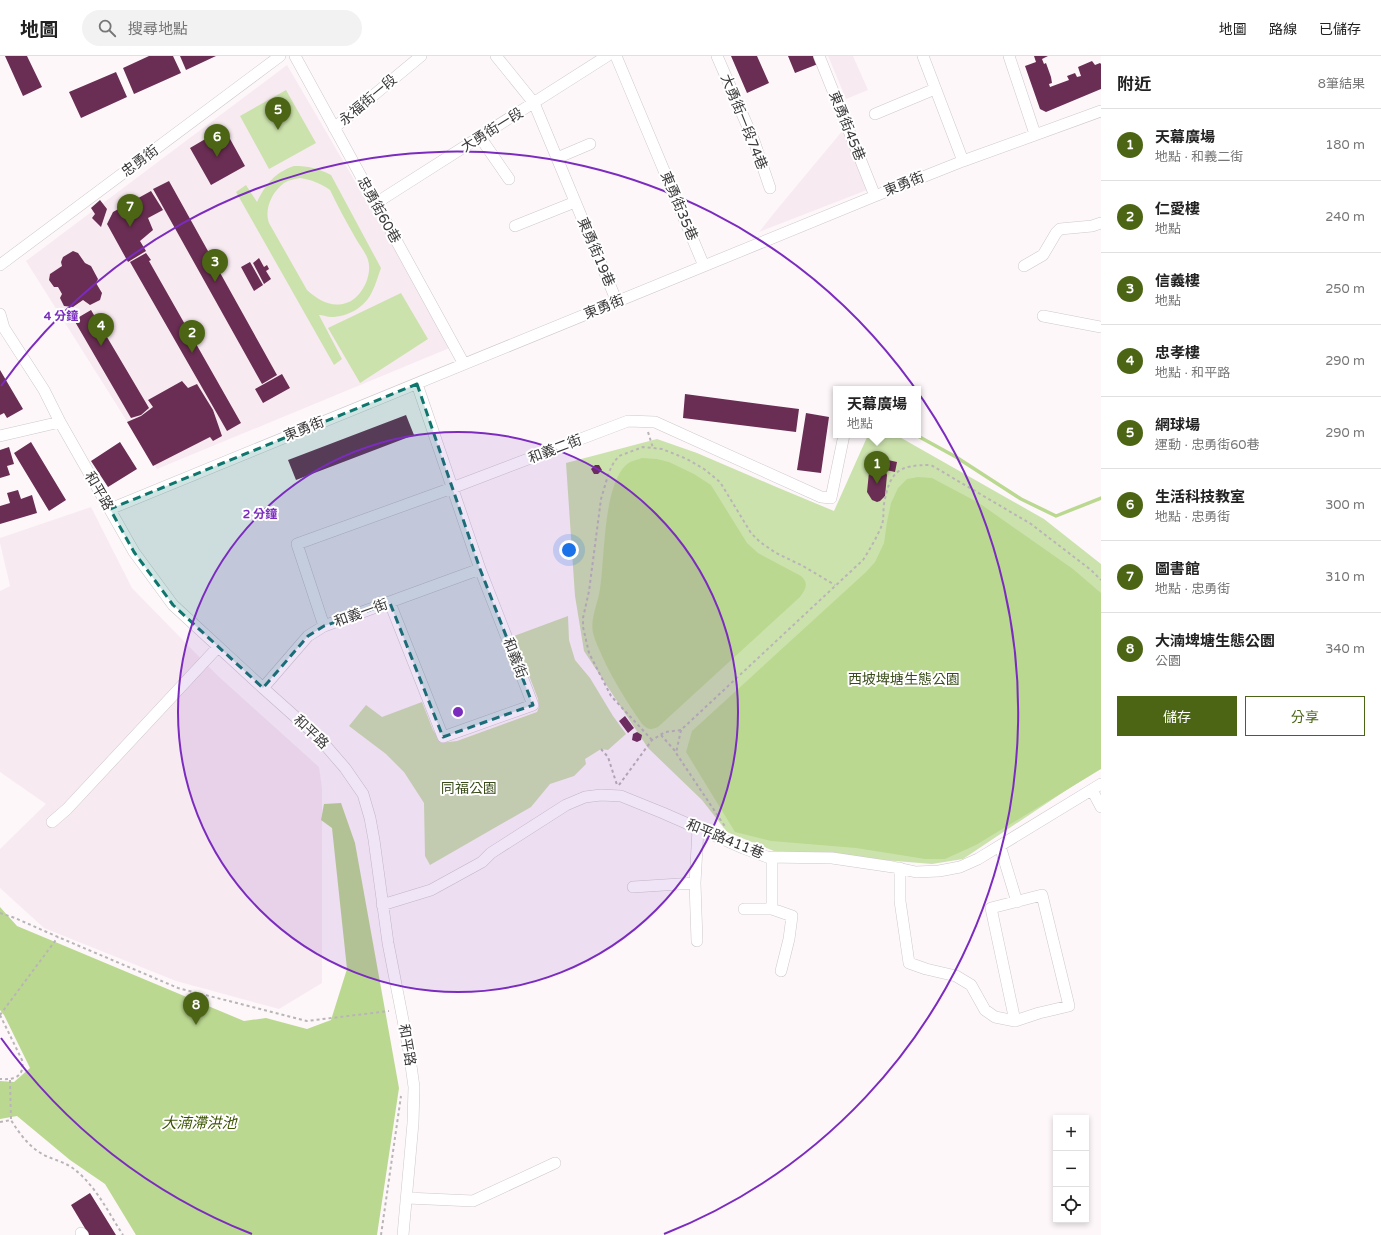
<!DOCTYPE html>
<html lang="zh-TW">
<head>
<meta charset="utf-8">
<style>
	body { margin:0; font-family:"Varela Round","Noto Sans TC",sans-serif; background:#f2f2f2; color:#222 }
	.controls { position:absolute; right:12px; bottom:12px; display:grid; overflow:hidden; border-radius:0px; box-shadow:0 2px 6px #0003 }
	.controls button { width:36px; height:36px; display:grid; place-items:center; padding:0; border:0; border-bottom:1px solid #e0e0e0; background:#fff; color:#222; font:20px sans-serif }
	.you { position:absolute; left:569px; top:494px; width:14px; height:14px; margin:-10px; border:3px solid #fff; border-radius:50%; background:#1a73e8; box-shadow:0 0 0 6px #1a73e833 }
	.badge { display:grid; place-items:center; width:26px; height:26px; border-radius:50%; background:#4b6515; color:#fff; font-size:13px; font-weight:700 }
	.pin { position:absolute; translate:-50% -33px; filter:drop-shadow(0 1px 2px #0008) }
	.pin::after { content:''; position:absolute; top:21px; width:14px; height:12px; background:inherit; clip-path:polygon(0 0,100% 0,50% 100%) }
	.popup { position:absolute; left:833px; top:330px; width:88px; height:52px; box-sizing:border-box; display:grid; place-content:center; border-radius:0px; background:#fff; filter:drop-shadow(0 1px 3px #0005); font-size:13px; white-space:nowrap; color:#767676 }
	.popup b { font-size:15px; color:#222 }
	.popup::after { content:''; position:absolute; left:50%; top:100%; margin-left:-8px; border:8px solid transparent; border-top-color:#fff }
	.list { margin:0; padding:0; list-style:none }
	h2 { display:flex; justify-content:space-between; align-items:center; height:52px; margin:0; padding:0 16px; font-size:17px }
	h2 small { font-size:13px; font-weight:400; color:#767676 }
	.list li { display:grid; grid-template-columns:26px 1fr auto; gap:12px; align-items:center; box-sizing:border-box; height:72px; padding:0 16px; border-top:1px solid #e0e0e0 }
	.list b { display:block; font-size:15px; white-space:nowrap }
	.list p { margin:0; font-size:13px; white-space:nowrap; color:#767676 }
	.list em { font-size:13px; font-style:normal; color:#767676 }
	.actions { display:flex; gap:8px; padding:12px 16px }
	.actions a { flex:1; padding:9px 0; border:1px solid #4b6515; border-radius:0px; text-align:center; font-size:14px; color:#4b6515 }
	.actions .main { background:#4b6515; color:#fff }
	.icon { flex:none; width:22px; height:22px; fill:none; stroke:currentColor; stroke-width:2; stroke-linecap:round; stroke-linejoin:round }
	.map { position:relative; flex:none; width:1101px; height:1179px; overflow:hidden }
	header { display:flex; align-items:center; gap:24px; box-sizing:border-box; height:56px; padding:0 20px; background:#fff; border-bottom:1px solid #e0e0e0 }
	header strong { font-size:19px }
	nav { display:flex; gap:22px; margin-inline-start:auto; font-size:14px }
	.search { width:280px; height:36px; background:#f2f2f2; display:flex; align-items:center; gap:10px; box-sizing:border-box; padding:0 14px; border-radius:22px; color:#767676; font-size:15px }
	main { display:flex }
	aside { flex:1; background:#fff }
	.map>svg:first-child { display:block }
</style>
</head>
<body>
<header>
<strong>地圖</strong>
<div class="search"><svg class="icon" aria-label="search" viewBox="0 0 24 24"><circle cx="10" cy="10" r="6"/><path d="M15 15l6 6"/></svg>搜尋地點</div>
<nav><a>地圖</a><a>路線</a><a>已儲存</a></nav>
</header>
<main>
<div class="map">
<svg width="1101" height="1179" viewBox="0 0 1101 1179">
	<rect width="100%" height="100%" fill="#fdf7fa"/>
	<path fill="#f8eaf1" d="M828 0H853L868 34 846 43Z
		M287 9 452 291 157 413 26 205Z
		M843 74 867 134 759 176 774 157Z
		M91 451 132 532 218 620 319 711 322 732V927L279 953 176 925 44 872 0 832V793L46 748 0 716V535L10 530 0 487V482Z"/>
	<path fill="#cce2ad" fill-rule="evenodd" d="M286 34 316 87 269 113 240 60Z
		M294 110C309 110 317 112 331 119L381 212C378 220 376 228 372 236 365 251 348 261 331 261 327 261 323 259 319 259L342 303 334 309 236 136 246 129 257 146C266 128 274 117 294 110ZM300 122C312 124 320 127 330 134 338 151 347 167 356 183 360 190 366 197 368 204 373 219 361 243 346 247 331 252 318 244 307 234L269 167C264 153 272 136 284 127 289 124 295 123 300 122Z
		M401 237 428 283 360 327 328 272Z
		M868 379H896L1044 463 1101 508V711L963 803 932 808 774 795 727 776 702 744 648 692 584 595 575 540 566 407 657 383 697 397 774 430 834 455Z
		M568 560 569 584 575 604 590 622 613 660 626 678 608 694 601 693 585 703 586 708 574 720 550 728 531 751 430 809 425 800 424 747 404 716 386 698 349 670 366 649 382 661 422 646 433 674 441 687 457 685 537 656 539 651 538 643 514 580Z"/>
	<path fill="#bbd890" d="M642 402 657 403 669 406 694 418 711 429 747 487 758 497 801 520C809 527 806 533 800 541L658 671C651 674 648 674 642 668 627 646 613 624 602 600 599 593 595 585 593 577 590 563 598 547 600 533 605 502 603 430 626 409 630 405 637 404 642 402Z
		M918 421 932 422 979 447 1073 513 1101 537V713L976 789 945 803H925L856 792 771 785 735 776 686 696 692 675 866 516 875 506 884 487 887 466 891 447 898 432 907 423Z
		M341 747 355 787 399 1032 377 1179H136L105 1128 70 1104 17 1060 0 1063V1025L14 1026 30 1012 4 959 0 954V851L17 870 244 965 266 962 307 973 331 964 347 913 332 772 321 764 324 748Z"/>
	<g fill="none" stroke-linecap="round" stroke-linejoin="round">
		<path stroke="#bbd890" stroke-width="3.5" d="M916 379 956 401 1021 443 1056 460 1101 442"/>
	</g>
	<path fill="#6a2d53" d="M5 0H27L42 31 23 40Z
		M149 0H173L181 17 134 38 123 12Z
		M180 0H216L186 14Z
		M731 0H757L769 27 747 37Z
		M788 0H815L818 8 795 17Z
		M1034 0H1048L1042 3 1044 8 1046 7 1051 21 1052 27 1049 28 1050 31 1069 24 1067 20 1075 17 1077 21 1081 20 1078 11 1092 5 1095 9 1100 7 1101 8V33L1046 56 1040 53 1025 10 1036 6Z
		M116 16 127 41 81 62 69 36Z
		M224 72 245 110 211 129 190 92Z
		M169 125 277 319 262 328 153 133Z
		M151 135 163 154 148 162 153 174 140 185 146 195 128 206 107 168 113 156Z
		M100 144 107 153 101 171 92 162 95 158 91 152Z
		M73 195 78 197 85 207 91 210 98 223 96 227 102 237 100 244 90 249 83 244 73 251 64 250 60 242 62 238 58 231H54L49 224 50 218 62 210 61 206 63 201Z
		M146 197 151 204 149 205 241 367 227 375 130 206Z
		M259 202 264 211 267 209 269 213 266 215 271 223 264 228 253 207Z
		M250 206 263 229 254 235 241 211Z
		M91 254 149 352 141 359 131 362 74 264Z
		M0 314 23 353 7 362 4 357 0 359Z
		M282 318 290 332 263 347 255 333Z
		M182 325 188 332 197 328 213 354 222 380 213 385 210 381 153 410 127 366 141 360 153 351 148 344Z
		M685 338 799 353 796 376 683 362Z
		M806 357 829 361 821 417 797 414Z
		M406 359 414 379 296 424 288 404Z
		M31 386 66 444 49 455 14 397Z
		M120 386 137 413 108 431 91 405Z
		M9 391 14 408 7 410 10 419 0 422V394Z
		M888 404 897 406 895 416 886 414Z
		M595 409H599L602 414 598 418H594L591 413Z
		M880 410 885 413 887 419 885 440 880 445 877 446 872 444 867 436 869 416 873 411Z
		M18 434 21 443 32 439 37 457 0 468V450L10 447 7 437Z
		M625 660 634 672 628 677 619 665Z
		M637 676 642 679 641 684 637 686 632 684 633 678Z
		M90 1137 116 1179H89L71 1149Z"/>
	<g fill="none" stroke-linecap="round" stroke-linejoin="round">
		<defs>
			<path id="minor" d="M295 0 464 308
				M496 0 534 47 617 246
				M616 0 704 210
				M717 0 754 85 770 132
				M819 0 875 140
				M923 0 963 105
				M1009 0 1035 78
				M875 58 935 33
				M334 72 421 0
				M480 81 509 123
				M557 102 590 88
				M376 147 607 0
				M515 170 575 146
				M0 209 280 0
				M1024 210 1043 199 1056 177 1060 173 1092 170 1101 167
				M0 258 4 272 44 334 60 366 134 496 173 549 263 632 319 682 345 712 363 738 370 762 374 784 388 887 409 995 414 1031 413 1067 403 1179
				M1043 260 1101 271
				M0 380 60 366
				M110 453 875 140 963 105 1101 55
				M390 547 443 681 533 649 480 513 417 328
				M324 570 297 488 452 432 628 365 655 366 821 441 831 442 844 379
				M263 632 308 580 324 570 480 513
				M1092 734 1101 751
				M52 766 67 753 218 591
				M1000 790 1017 846
				M772 801V853L792 860 789 883 781 915
				M900 812V845L909 907 926 913 956 920 971 929 985 954 995 961 1015 965 1039 957 1069 950 1042 839 991 852 1015 965
				M633 831 695 827
				M382 849 431 834 482 806 491 797 566 749 585 741 601 739 621 740 663 757 743 792 767 801 832 802 893 811 916 816 939 815 960 811 978 803 1101 728
				M744 853H772
				M697 885 695 827 698 773
				M407 1142 473 1145 555 1107
				M81 1177 83 1179"/>
		</defs>
		<use href="#minor" stroke="#cec8cb" stroke-width="12"/>
		<path stroke="#b9b5b7" stroke-width="2" stroke-dasharray="3 3" stroke-linecap="butt" d="M648 376 653 392
			M681 674 676 697 726 772
			M661 679 676 696
			M652 684 611 640 589 597 583 571V562L589 535 601 443 609 416 614 406 619 400 643 391 662 393 687 403 704 413 720 426 751 477 760 486 776 497 803 510 835 529
			M601 693 608 701 617 729
			M619 729 652 684 665 676 681 674 863 504C870 493 877 481 882 469 884 462 883 455 884 448 890 415 898 409 931 409L1031 468 1091 514 1101 524
			M0 857 15 862 58 881 178 932 307 965 389 955
			M0 959 58 881
			M0 959 22 1004C25 1021 14 1024 0 1023
			M10 1024 11 1064
			M0 1066 11 1064C19 1077 29 1091 44 1099 54 1104 65 1106 74 1113 96 1130 108 1156 123 1179
			M381 1179 401 1040"/>
		<use href="#minor" stroke="#fff" stroke-width="11"/>
	</g>
	<path fill="#0f766e" fill-opacity="0.2" stroke="#0f766e" stroke-width="3" stroke-dasharray="8 5" stroke-linejoin="round" d="M417 328 480 513 533 649 443 681 390 547 324 570 308 580 263 632 173 549 134 496 110 453Z"/>
	<circle cx="458" cy="656" r="280" fill="#7b2cbf" fill-opacity=".12"/>
	<g fill="none" stroke="#7b2cbf" stroke-width="2">
		<circle cx="458" cy="656" r="280"/>
		<path d="M252 1178A561 561 0 0 1 1 982M1 330A561 561 0 1 1 664 1178"/>
	</g>
	<g text-anchor="middle" dominant-baseline="central" stroke-width="4" stroke-linejoin="round" paint-order="stroke">
		<g font-size="14" fill="#3b393a" stroke="#fff">
			<text transform="translate(368 44) rotate(-40)">永福街一段</text>
			<text transform="translate(744 66) rotate(68)">大勇街一段74巷</text>
			<text transform="translate(847 70) rotate(68)">東勇街45巷</text>
			<text transform="translate(492 74) rotate(-32)">大勇街一段</text>
			<text transform="translate(140 105) rotate(-37)">忠勇街</text>
			<text transform="translate(904 128) rotate(-22)">東勇街</text>
			<text transform="translate(679 150) rotate(67)">東勇街35巷</text>
			<text transform="translate(379 154) rotate(61)">忠勇街60巷</text>
			<text transform="translate(596 196) rotate(67)">東勇街19巷</text>
			<text transform="translate(604 251) rotate(-22)">東勇街</text>
			<text transform="translate(304 373) rotate(-22)">東勇街</text>
			<text transform="translate(555 393) rotate(-21)">和義二街</text>
			<text transform="translate(99 435) rotate(60)">和平路</text>
			<text transform="translate(361 557) rotate(-20)">和義一街</text>
			<text transform="translate(515 602) rotate(69)">和義街</text>
			<text transform="translate(311 676) rotate(44)">和平路</text>
			<text transform="translate(725 783) rotate(22)">和平路411巷</text>
			<text transform="translate(407 989) rotate(80)">和平路</text>
		</g>
		<g font-size="14" fill="#394b18" stroke="#fff">
			<text x="904" y="623">西坡埤塘生態公園</text>
			<text x="469" y="732">同福公園</text>
		</g>
		<g font-size="15" font-style="italic" fill="#3b5300" stroke="#fff">
			<text x="199" y="1067">大湳滯洪池</text>
		</g>
	</g>
	<circle cx="458" cy="656" r="6" fill="#7b2cbf" stroke="#fff" stroke-width="2"/>
	<g font-size="12" text-anchor="middle" font-weight="bold" fill="#7b2cbf" stroke="#fff" stroke-width="4" stroke-linejoin="round" paint-order="stroke">
		<text x="61" y="264">4 分鐘</text>
		<text x="260" y="462">2 分鐘</text>
	</g>
</svg>
<div class="controls">
<button>+</button>
<button>−</button>
<button><svg class="icon" aria-label="locate" viewBox="0 0 24 24"><circle cx="12" cy="12" r="6"/><path d="M12 2v4M12 18v4M2 12h4M18 12h4"/></svg></button>
</div>
<div class="you"></div>
<div class="pin badge" style="left:877px;top:428px">1</div>
<div class="popup"><b>天幕廣場</b>地點</div>
<div class="pin badge" style="left:192px;top:297px">2</div>
<div class="pin badge" style="left:215px;top:226px">3</div>
<div class="pin badge" style="left:101px;top:290px">4</div>
<div class="pin badge" style="left:278px;top:74px">5</div>
<div class="pin badge" style="left:217px;top:101px">6</div>
<div class="pin badge" style="left:130px;top:171px">7</div>
<div class="pin badge" style="left:196px;top:969px">8</div>
</div>
<aside>
<h2>附近<small>8筆結果</small></h2>
<ul class="list">
<li><span class="badge">1</span><div><b>天幕廣場</b><p>地點 · 和義二街</p></div><em>180 m</em></li>
<li><span class="badge">2</span><div><b>仁愛樓</b><p>地點</p></div><em>240 m</em></li>
<li><span class="badge">3</span><div><b>信義樓</b><p>地點</p></div><em>250 m</em></li>
<li><span class="badge">4</span><div><b>忠孝樓</b><p>地點 · 和平路</p></div><em>290 m</em></li>
<li><span class="badge">5</span><div><b>網球場</b><p>運動 · 忠勇街60巷</p></div><em>290 m</em></li>
<li><span class="badge">6</span><div><b>生活科技教室</b><p>地點 · 忠勇街</p></div><em>300 m</em></li>
<li><span class="badge">7</span><div><b>圖書館</b><p>地點 · 忠勇街</p></div><em>310 m</em></li>
<li><span class="badge">8</span><div><b>大湳埤塘生態公園</b><p>公園</p></div><em>340 m</em></li>
</ul>
<div class="actions"><a class="main">儲存</a><a>分享</a></div>
</aside>
</main>
</body>
</html>
